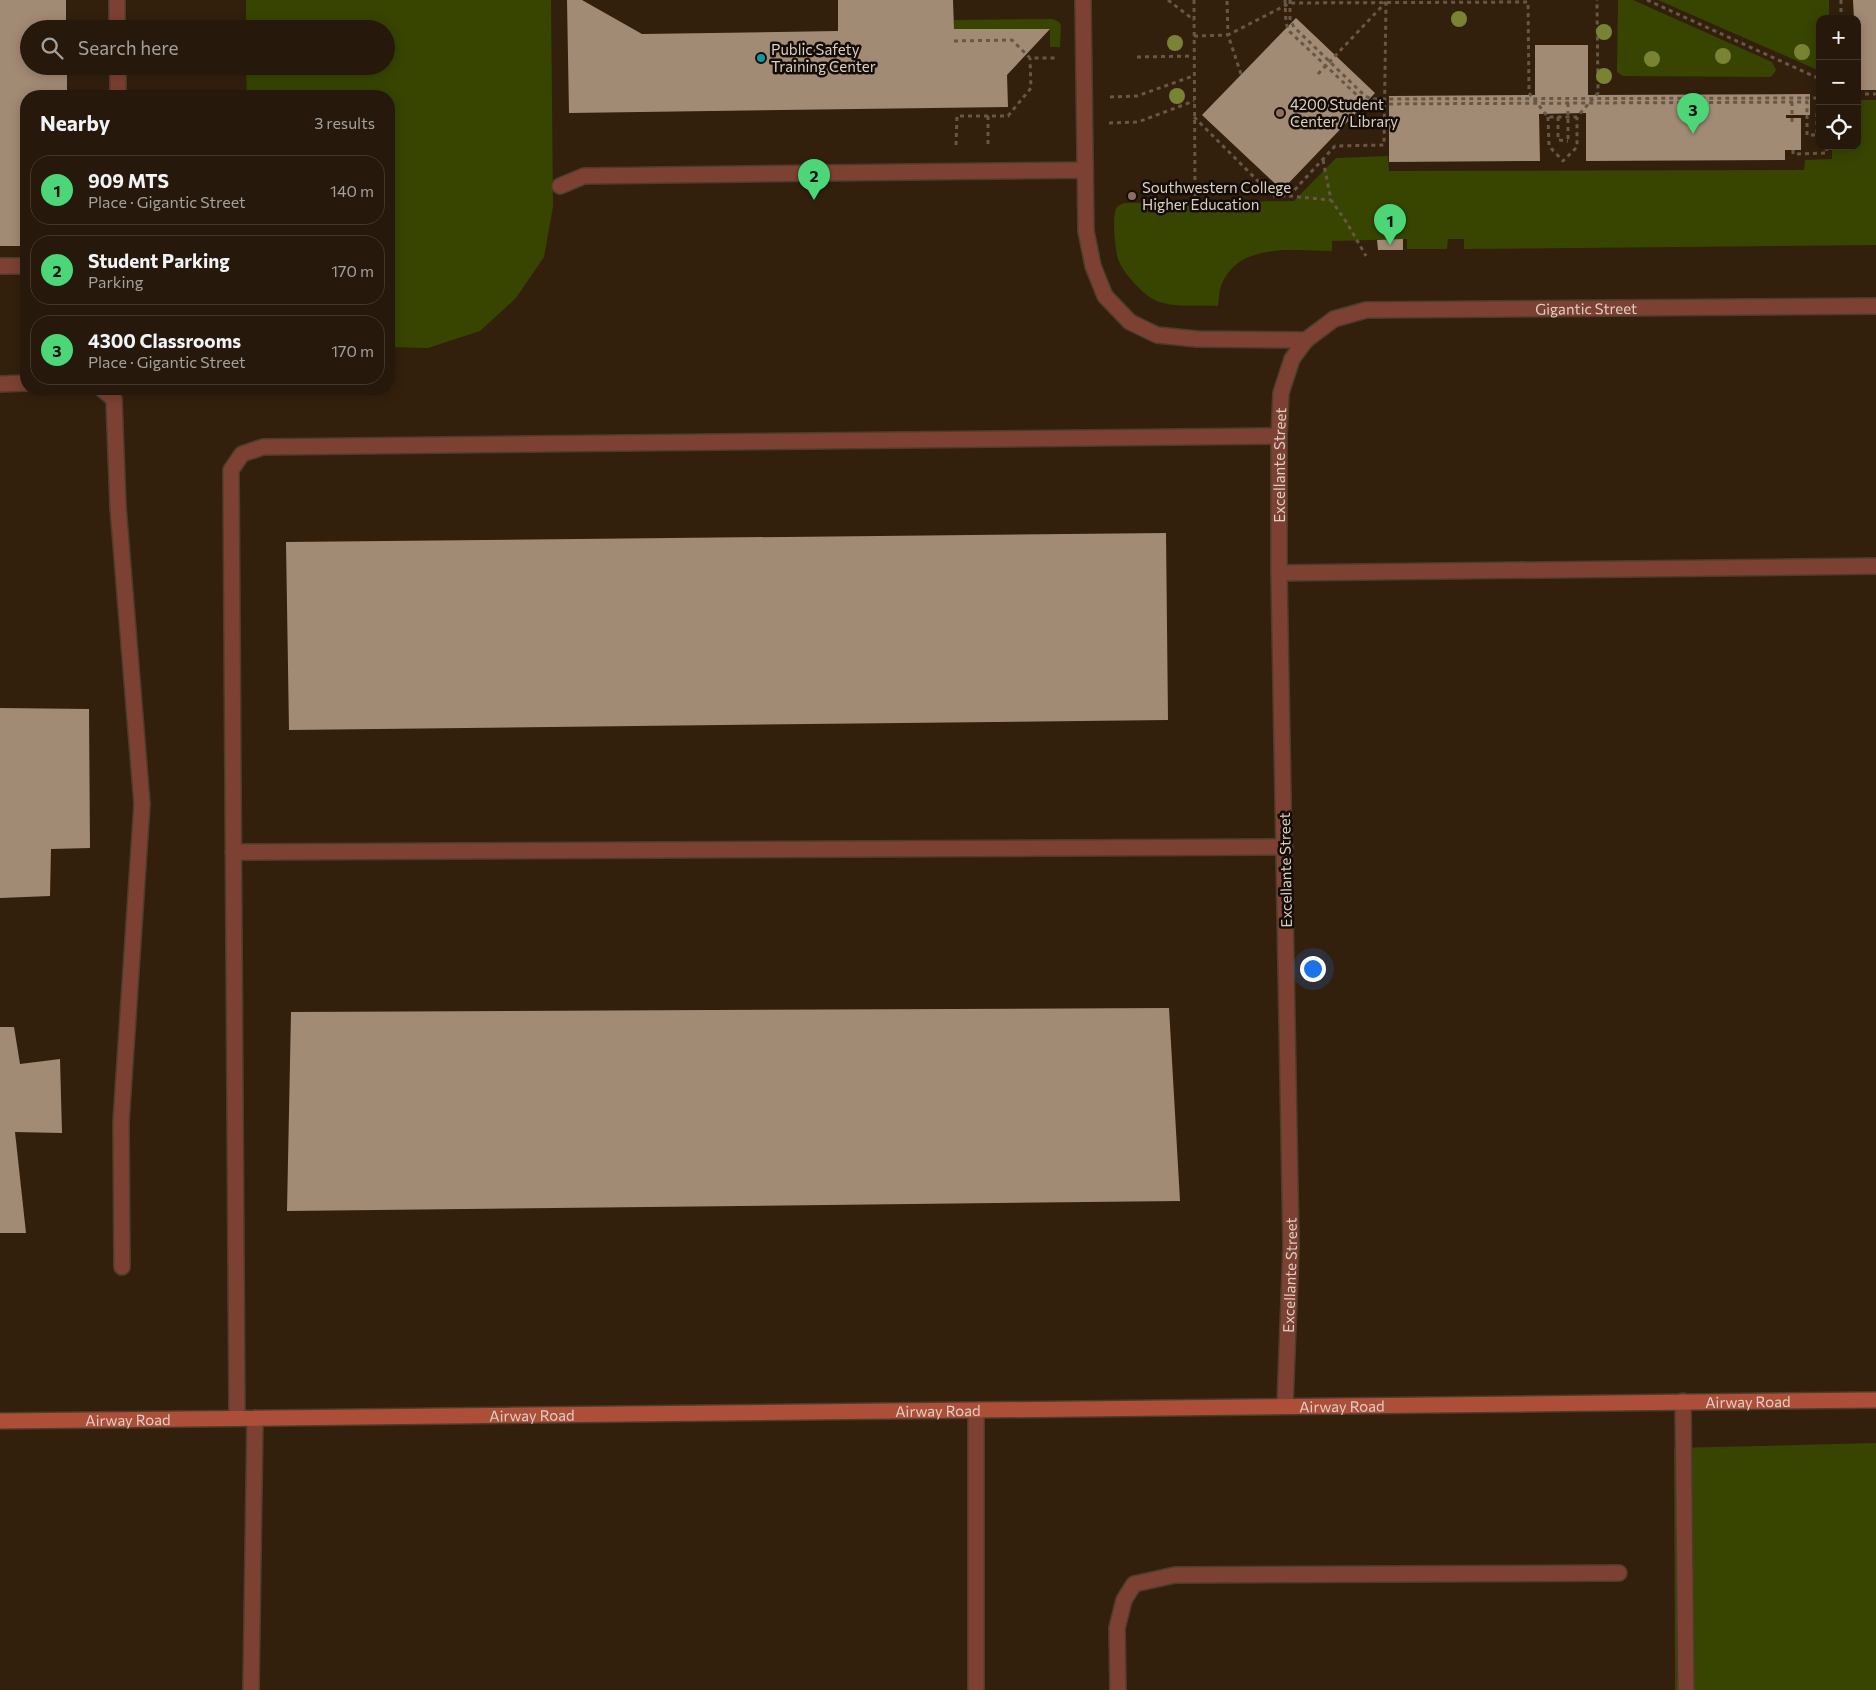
<!DOCTYPE html>
<html lang="en">
<head>
<meta charset="utf-8">
<style>
	body { margin:0; font-family:Commissioner,sans-serif; background:#322518; color:#f1f3f6 }
	.controls { position:absolute; right:15px; top:15px; display:grid; overflow:hidden; border-radius:10px; box-shadow:0 2px 12px #0003 }
	.controls button { width:45px; height:45px; display:grid; place-items:center; padding:0; border:0; border-bottom:1px solid #42372b; background:#26180a; color:#f1f3f6; font:25px sans-serif }
	.you { position:absolute; left:1312px; top:968px; width:18px; height:18px; margin:-12px; border:4px solid #fff; border-radius:50%; background:#1a73e8; box-shadow:0 0 0 8px #1a73e833 }
	.badge { display:grid; place-items:center; width:32px; height:32px; border-radius:50%; background:#4cd677; color:#111; font-size:16px; font-weight:700 }
	.pin { position:absolute; translate:-50% -41px; filter:drop-shadow(0 1px 2px #0008) }
	.pin::after { content:''; position:absolute; top:26px; width:18px; height:15px; background:inherit; clip-path:polygon(0 0,100% 0,50% 100%) }
	.list { margin:0; padding:0; list-style:none }
	h2 { display:flex; justify-content:space-between; align-items:center; height:65px; margin:0; padding:0 20px; font-size:21px }
	h2 small { font-size:16px; font-weight:400; color:#a4a09c }
	.list li { display:grid; grid-template-columns:32px 1fr auto; gap:15px; align-items:center; box-sizing:border-box; height:70px; margin:0 10px 10px; padding:0 10px; border:1px solid #42372b; border-radius:20px }
	.list b { display:block; font-size:19px; white-space:nowrap }
	.list p { margin:0; font-size:16px; white-space:nowrap; color:#a4a09c }
	.list em { font-size:16px; font-style:normal; color:#a4a09c }
	.icon { flex:none; width:28px; height:28px; fill:none; stroke:currentColor; stroke-width:2; stroke-linecap:round; stroke-linejoin:round }
	.map { position:relative; flex:none; width:1876px; height:1690px; overflow:hidden }
	.search { position:absolute; background:#26180a; box-shadow:0 2px 12px #0003; left:20px; top:20px; width:375px; height:55px; display:flex; align-items:center; gap:12px; box-sizing:border-box; padding:0 18px; border-radius:28px; color:#a4a09c; font-size:19px }
	.panel { position:absolute; background:#26180a; box-shadow:0 2px 12px #0003; left:20px; top:90px; width:375px; height:305px; border-radius:20px }
	.map>svg:first-child { display:block }
</style>
</head>
<body>
<div class="map">
<svg width="1876" height="1690" viewBox="0 0 1876 1690">
	<rect width="100%" height="100%" fill="#32200d"/>
	<path fill="#374500" d="M246 0H551L553 207 544 257 516 298 480 331 428 348 389 347V96H247L246 66H386V29H246Z
		M1618 0H1633L1772 62 1776 70 1772 76 1769 77 1623 76 1617 72V68Z
		M1658 0H1829V19H1820V71Z
		M1053 19 1059 22 1061 25 1060 47H1050V29H954V20Z
		M1857 100H1876V245L1464 249V239H1448L1447 249H1407V239L1332 241V251C1294 251 1238 241 1221 286 1219 292 1219 300 1218 306 1199 305 1175 308 1157 301 1144 296 1122 272 1118 259 1115 249 1112 218 1116 209 1118 205 1121 204 1125 203L1294 201 1336 158 1388 156 1389 171 1804 170 1805 160 1832 159V146H1857Z
		M1876 1443V1690H1675L1674 1448Z"/>
	<path fill="#a28b75" d="M0 0H66V29H29V66H67V96H26V246H0Z
		M567 0H582L642 34 838 31V0H953L954 29H1050L1007 75 1008 107 569 113Z
		M1853 0H1876V90H1857V19H1854Z
		M1296 18 1375 93 1282 190 1202 115Z
		M1535 45H1588V95L1810 94V115H1786V118H1801V150H1785V160L1586 161V113L1539 114 1540 161 1389 162V96L1535 95Z
		M1403 239V250H1378L1377 240Z
		M1166 533 1168 720 289 730 286 542Z
		M0 708 89 709 90 848 51 849 50 896 0 898Z
		M1169 1008 1180 1201 287 1211 291 1012Z
		M0 1027H14L20 1064 60 1059 62 1133 15 1132 26 1233H0Z"/>
	<g fill="none" stroke-linecap="round" stroke-linejoin="round">
		<defs>
			<path id="lane" d="M117 0V29
				M1083 0 1086 231 1093 266 1105 296 1130 322 1157 335 1197 339 1306 340
				M118 66V96
				M560 186 584 176 1085 170
				M0 266H26
				M0 384 26 383
				M102 389 114 399 118 507 142 804 121 1122 122 1267
				M1279 573 1876 566
				M233 852 1285 847
				M1683 1401 1686 1690
				M976 1411V1690
				M237 1418 231 470 242 454 263 447 1279 436
				M251 1690 255 1418
				M1118 1690 1117 1628 1124 1600 1134 1584 1175 1575 1619 1573"/>
			<g id="street">
				<path id="s1" d="M1285 1406 1291 1246 1279 573V436L1281 393 1292 359 1306 340 1334 319 1366 310 1876 306"/>
			</g>
			<g id="secondary">
				<path id="s2" d="M0 1421 1876 1400"/>
			</g>
		</defs>
		<use href="#lane" stroke="#4d3c2a" stroke-width="18"/>
		<use href="#street" stroke="#4d3c2a" stroke-width="18"/>
		<use href="#secondary" stroke="#4d3c2a" stroke-width="18"/>
		<path stroke="#675746" stroke-width="3" stroke-dasharray="4 4" stroke-linecap="butt" d="M1168 0 1194 20
			M1194 0 1195 197
			M1290 0V20L1294 27 1365 96 1372 99 1820 98
			M1647 0 1820 79
			M1841 0V19
			M1194 36 1228 35 1227 0
			M954 41 1012 40 1030 58H1058
			M1137 57 1193 56
			M1241 74 1228 35 1290 3 1528 2 1529 93 1548 117H1577L1598 93 1597 0
			M1318 74 1386 2
			M1857 94H1876
			M1110 97 1137 96 1193 76
			M1792 102V126
			M1807 115V135H1817V109H1820
			M988 116V146
			M1194 117 1273 196H1289L1335 146 1384 145 1386 1
			M1548 117 1549 146 1563 161 1577 147V117
			M1558 117V140L1568 141
			M1109 123 1138 122 1194 101
			M956 145 957 116H1008L1031 88 1030 58
			M1793 150V154L1827 153 1826 146
			M1323 160 1331 200 1347 223 1366 256
			M1289 196 1331 200"/>
		<use href="#lane" stroke="#7c4133" stroke-width="15"/>
		<use href="#street" stroke="#7c4133" stroke-width="15"/>
		<use href="#secondary" stroke="#ac4e38" stroke-width="15"/>
		<path stroke="#675746" stroke-width="3" stroke-dasharray="4 4" stroke-linecap="butt" d="M1285 0 1286 23 1289 31 1362 100 1371 104 1807 102V115
			M1568 103V141"/>
	</g>
	<g fill="#7a8333">
		<circle cx="1459" cy="19" r="8"/>
		<circle cx="1604" cy="32" r="8"/>
		<circle cx="1175" cy="43" r="8"/>
		<circle cx="1802" cy="52" r="8"/>
		<circle cx="1723" cy="56" r="8"/>
		<circle cx="1652" cy="59" r="8"/>
		<circle cx="1604" cy="76" r="8"/>
		<circle cx="1177" cy="96" r="8"/>
	</g>
	<circle fill="#0f9aa8" stroke="#140c05" stroke-width="2" cx="761" cy="58" r="5"/>
	<g fill="#8d6e63" stroke="#140c05" stroke-width="2">
		<circle cx="1280" cy="113" r="5"/>
		<circle cx="1132" cy="196" r="5"/>
	</g>
	<g text-anchor="middle" dominant-baseline="central" stroke-width="5" stroke-linejoin="round" paint-order="stroke">
		<g font-size="15" fill="#dcd0c4" stroke="#140c05" text-anchor="start">
			<text x="771" y="49">Public Safety<tspan x="771" dy="17">Training Center</tspan></text>
			<text x="1290" y="104">4200 Student<tspan x="1290" dy="17">Center / Library</tspan></text>
			<text x="1142" y="187">Southwestern College<tspan x="1142" dy="17">Higher Education</tspan></text>
		</g>
		<g font-size="15" fill="#dcd0c4" stroke="#140c05">
			<text stroke="none"><textPath href="#s1" startOffset="1361">Gigantic Street</textPath></text>
			<text stroke="none"><textPath href="#s1" startOffset="941">Excellante Street</textPath></text>
			<text transform="translate(1285 870) rotate(-91)">Excellante Street</text>
			<text stroke="none"><textPath href="#s1" startOffset="131">Excellante Street</textPath></text>
			<text stroke="none"><textPath href="#s2" startOffset="1748">Airway Road</textPath></text>
			<text stroke="none"><textPath href="#s2" startOffset="1342">Airway Road</textPath></text>
			<text stroke="none"><textPath href="#s2" startOffset="938">Airway Road</textPath></text>
			<text stroke="none"><textPath href="#s2" startOffset="532">Airway Road</textPath></text>
			<text stroke="none"><textPath href="#s2" startOffset="128">Airway Road</textPath></text>
		</g>
	</g>
</svg>
<div class="controls">
<button>+</button>
<button>−</button>
<button><svg class="icon" aria-label="locate" viewBox="0 0 24 24"><circle cx="12" cy="12" r="6"/><path d="M12 2v4M12 18v4M2 12h4M18 12h4"/></svg></button>
</div>
<div class="you"></div>
<div class="pin badge" style="left:1390px;top:245px">1</div>
<div class="pin badge" style="left:814px;top:200px">2</div>
<div class="pin badge" style="left:1693px;top:134px">3</div>
<div class="search"><svg class="icon" aria-label="search" viewBox="0 0 24 24"><circle cx="10" cy="10" r="6"/><path d="M15 15l6 6"/></svg>Search here</div>
<section class="panel">
<h2>Nearby<small>3 results</small></h2>
<ul class="list">
<li><span class="badge">1</span><div><b>909 MTS</b><p>Place · Gigantic Street</p></div><em>140 m</em></li>
<li><span class="badge">2</span><div><b>Student Parking</b><p>Parking</p></div><em>170 m</em></li>
<li><span class="badge">3</span><div><b>4300 Classrooms</b><p>Place · Gigantic Street</p></div><em>170 m</em></li>
</ul>
</section>
</div>
</body>
</html>
